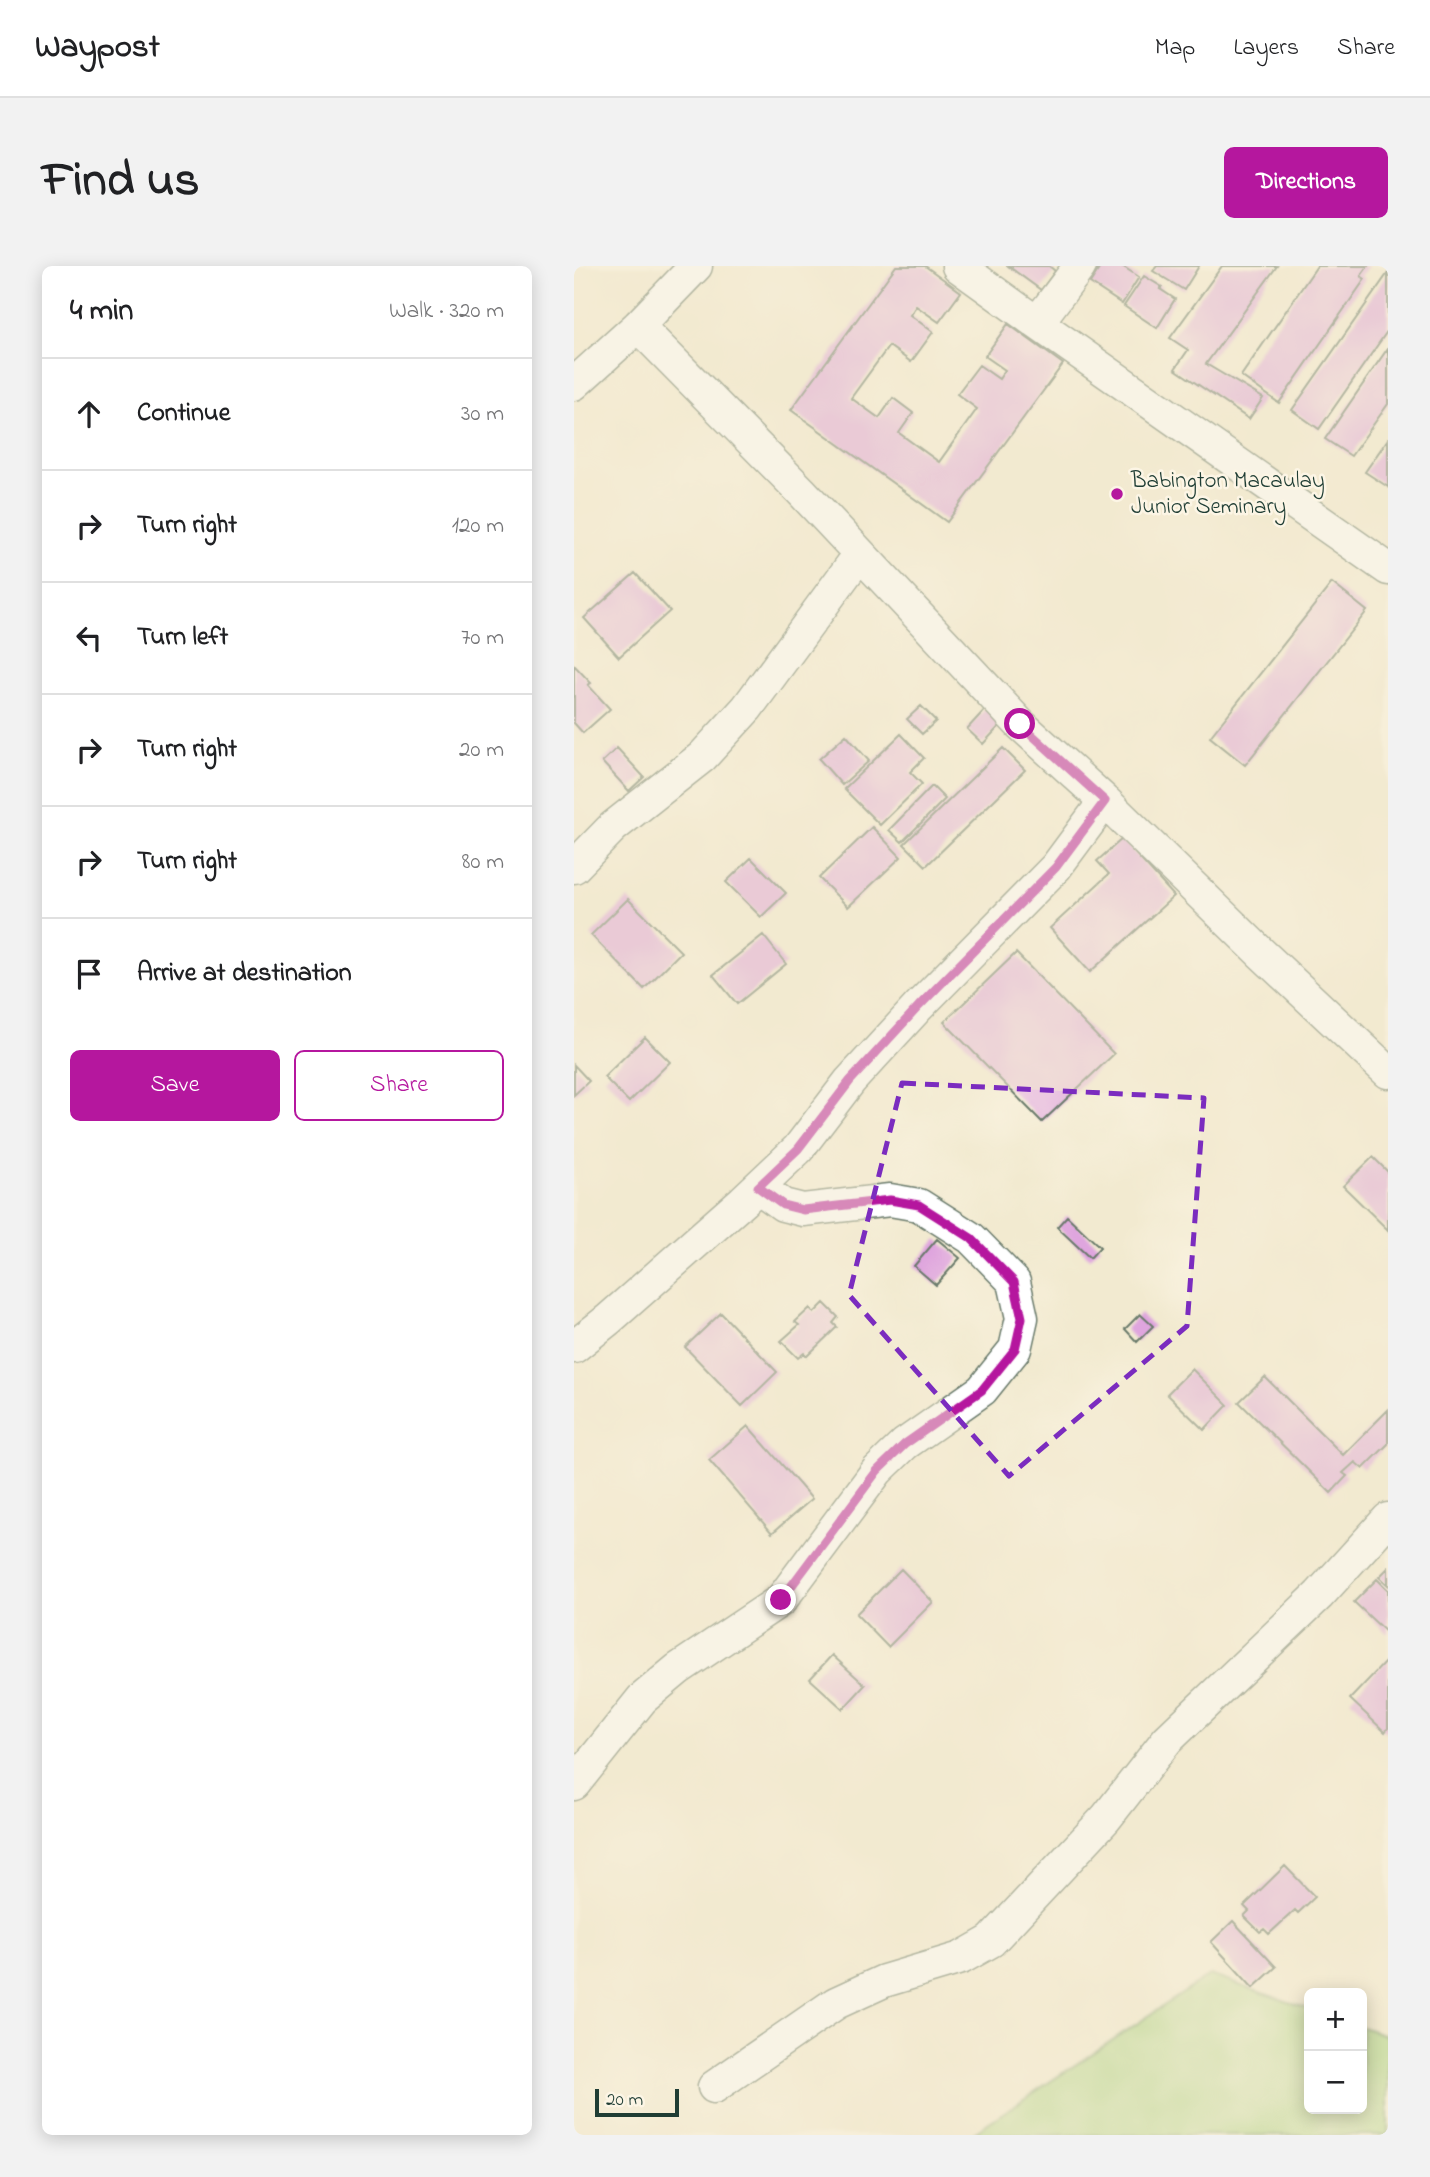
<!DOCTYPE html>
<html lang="en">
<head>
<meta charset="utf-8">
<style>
	body { margin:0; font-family:"Indie Flower",sans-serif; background:#f2f2f2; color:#202124 }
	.controls { position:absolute; right:21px; bottom:21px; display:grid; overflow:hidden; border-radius:10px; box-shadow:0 4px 18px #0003 }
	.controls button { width:63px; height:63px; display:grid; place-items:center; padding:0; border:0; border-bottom:2px solid #e0e0e0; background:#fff; color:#202124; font:35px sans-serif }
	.scale { position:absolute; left:21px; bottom:18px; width:84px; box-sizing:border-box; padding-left:7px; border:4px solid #1f3d34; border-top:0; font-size:19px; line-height:24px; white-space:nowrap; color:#1f3d34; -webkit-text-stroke:5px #fcf5e5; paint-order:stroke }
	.stop { position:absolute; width:21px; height:21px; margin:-16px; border:5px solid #b5179e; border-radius:50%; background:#fff }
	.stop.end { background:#b5179e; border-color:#fff; box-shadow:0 2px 7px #0008 }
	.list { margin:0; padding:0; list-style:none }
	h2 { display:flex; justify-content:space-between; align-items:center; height:91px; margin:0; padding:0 28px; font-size:30px }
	h2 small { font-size:23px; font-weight:400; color:#757577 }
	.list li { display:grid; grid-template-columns:46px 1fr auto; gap:21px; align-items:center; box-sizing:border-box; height:112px; padding:0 28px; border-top:2px solid #e0e0e0 }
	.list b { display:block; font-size:26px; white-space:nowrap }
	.list em { font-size:23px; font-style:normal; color:#757577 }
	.actions { display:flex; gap:14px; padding:21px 28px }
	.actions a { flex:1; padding:16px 0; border:2px solid #b5179e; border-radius:10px; text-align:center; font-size:24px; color:#b5179e }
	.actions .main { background:#b5179e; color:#fff }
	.icon { flex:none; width:38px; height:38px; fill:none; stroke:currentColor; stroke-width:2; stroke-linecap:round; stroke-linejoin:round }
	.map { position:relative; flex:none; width:814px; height:1869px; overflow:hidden; border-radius:10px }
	header { display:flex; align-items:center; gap:42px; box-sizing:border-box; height:98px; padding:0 35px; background:#fff; border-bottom:2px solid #e0e0e0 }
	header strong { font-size:33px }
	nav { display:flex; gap:38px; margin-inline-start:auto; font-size:24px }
	.intro { display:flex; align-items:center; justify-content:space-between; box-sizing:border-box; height:168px; padding:0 42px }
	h1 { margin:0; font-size:49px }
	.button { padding:18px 32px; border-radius:10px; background:#b5179e; color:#fff; font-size:24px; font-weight:700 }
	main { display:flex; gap:42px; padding:0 42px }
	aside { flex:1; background:#fff; border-radius:10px; box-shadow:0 4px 18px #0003 }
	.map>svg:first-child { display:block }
</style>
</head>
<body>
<header>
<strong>Waypost</strong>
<nav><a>Map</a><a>Layers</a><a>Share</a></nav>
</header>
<div class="intro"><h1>Find us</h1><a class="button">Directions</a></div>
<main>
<aside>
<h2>4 min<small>Walk · 320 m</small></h2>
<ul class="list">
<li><svg class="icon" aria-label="ahead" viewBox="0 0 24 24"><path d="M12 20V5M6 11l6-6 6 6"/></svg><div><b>Continue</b></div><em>30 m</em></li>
<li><svg class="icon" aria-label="right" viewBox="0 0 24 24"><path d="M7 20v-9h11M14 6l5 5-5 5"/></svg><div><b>Turn right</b></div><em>120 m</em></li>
<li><svg class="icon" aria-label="left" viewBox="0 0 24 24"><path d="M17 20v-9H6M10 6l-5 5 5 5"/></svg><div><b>Turn left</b></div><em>70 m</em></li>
<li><svg class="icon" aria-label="right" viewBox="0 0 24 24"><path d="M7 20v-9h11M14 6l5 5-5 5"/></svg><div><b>Turn right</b></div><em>20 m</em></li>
<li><svg class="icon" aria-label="right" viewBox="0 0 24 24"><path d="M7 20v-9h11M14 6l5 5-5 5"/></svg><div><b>Turn right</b></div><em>80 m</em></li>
<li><svg class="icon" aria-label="arrive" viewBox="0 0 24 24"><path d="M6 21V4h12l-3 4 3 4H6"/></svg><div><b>Arrive at destination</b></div></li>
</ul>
<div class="actions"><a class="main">Save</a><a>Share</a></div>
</aside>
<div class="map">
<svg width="814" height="1869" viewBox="0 0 814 1869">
	<rect width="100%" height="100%" fill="#fcf5e5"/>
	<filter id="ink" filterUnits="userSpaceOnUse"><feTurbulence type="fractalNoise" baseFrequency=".0143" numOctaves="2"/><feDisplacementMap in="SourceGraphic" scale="14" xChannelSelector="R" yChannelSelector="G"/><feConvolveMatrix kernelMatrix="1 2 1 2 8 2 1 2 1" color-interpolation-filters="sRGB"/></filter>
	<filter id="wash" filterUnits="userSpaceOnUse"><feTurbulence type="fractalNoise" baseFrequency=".00686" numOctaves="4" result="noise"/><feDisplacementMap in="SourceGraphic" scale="28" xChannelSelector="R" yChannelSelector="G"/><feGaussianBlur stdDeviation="1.57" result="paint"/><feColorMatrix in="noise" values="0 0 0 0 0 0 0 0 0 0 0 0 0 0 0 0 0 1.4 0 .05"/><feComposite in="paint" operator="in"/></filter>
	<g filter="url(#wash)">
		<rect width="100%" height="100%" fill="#f2ead0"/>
		<path fill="#a6d27e" stroke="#628859" stroke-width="2" d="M636 1709 735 1743V1843H788V1761L814 1770V1869H396Z"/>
		<g id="blocks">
			<path fill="#dfa5de" d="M322 0H351L387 26 365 56 342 40 336 49 359 66 337 96 315 80 277 132 305 152 319 132 339 147 325 167 365 196 403 143 383 128 405 99 425 113 431 104 411 90 434 58 489 98 373 256 217 144Z
				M434 0H475L481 5 467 24Z
				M527 0H548L565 11 548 38 516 17Z
				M583 0H625L610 24 579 5Z
				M648 0H703L632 98 689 132 675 153 601 103 614 84 596 72Z
				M743 0H794L787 10 791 13 705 137 667 110Z
				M814 7V64L745 163 718 144Z
				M570 10 588 21 586 23 601 33 583 62 550 40Z
				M814 82V138L777 190 751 173Z
				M814 173V221L791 206Z
				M61 307 96 345 45 391 10 352Z
				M758 317 793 345 671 499 636 471Z
				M0 399 17 417 14 419 36 443 9 467 0 457Z
				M415 439 431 454 409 478 393 463Z
				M347 440 362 455 348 468 333 453Z
				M327 468 350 492 336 506 348 518 306 559 270 523Z
				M272 469 295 495 268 519 245 493Z
				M43 482 70 511 55 525 28 496Z
				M429 482 451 504 352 600 330 578Z
				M358 520 371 533 328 576 315 564Z
				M298 561 327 591 274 641 245 612Z
				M548 573 600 630 516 706 476 662 535 608 523 595Z
				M177 592 212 627 187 651 152 616Z
				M54 633 107 686 70 723 17 669Z
				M189 669 212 698 163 738 139 709Z
				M442 687 540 788 468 856 370 756Z
				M71 771 96 796 55 836 30 811Z
				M0 799 15 815 0 829Z
				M799 891 814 906V964L769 920Z
				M493 950 526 981 516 992 483 961Z
				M363 973 386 992 362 1019 340 1000Z
				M250 1037 264 1051 259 1057 263 1061 233 1090 230 1087 224 1092 207 1075 225 1059 221 1056 236 1042 240 1047Z
				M147 1047 203 1106 168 1140 111 1081Z
				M566 1048 579 1060 563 1076 551 1063Z
				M618 1103 654 1139 630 1164 593 1128Z
				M691 1111 769 1189 814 1144V1178L789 1203 781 1196 769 1207 773 1210 757 1227 665 1136Z
				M174 1160 238 1233 198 1267 135 1194Z
				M814 1302V1319L805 1311Z
				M327 1303 359 1336 314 1381 282 1348Z
				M803 1313 814 1324V1368L780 1336Z
				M258 1389 291 1419 269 1443 236 1413Z
				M814 1393V1462L811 1466 776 1433Z
				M711 1600 741 1631 724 1647 721 1644 695 1668 690 1663 686 1666 670 1650 675 1645 670 1640Z
				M659 1655 702 1701 679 1722 637 1676Z"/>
		</g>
	</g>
	<g filter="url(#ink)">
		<use href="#blocks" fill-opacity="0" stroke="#697a6b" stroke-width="2"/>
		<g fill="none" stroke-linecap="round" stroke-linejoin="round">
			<defs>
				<path id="minor" d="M384 0 463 57 814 303
					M463 57 506 0
					M64 60 227 225 446 458 531 535 686 686 814 806
					M0 118 64 60 122 0
					M0 601 39 561 128 491 173 442 286 288
					M0 1081 35 1053 169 935 224 883 276 815 345 740 482 601 531 535
					M0 1518 68 1433 104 1403 207 1334 303 1205 331 1178 408 1124 441 1083 448 1052 440 1016 397 972 345 939 316 934 229 944 209 939 184 921
					M140 1821 262 1737 310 1715 387 1692 417 1675 532 1552 593 1474 745 1329 814 1253"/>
			</defs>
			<use href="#minor" stroke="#697a6b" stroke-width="35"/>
			<use href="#minor" stroke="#fff" stroke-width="32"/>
		</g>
	</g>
	<g fill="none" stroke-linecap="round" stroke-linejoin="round" filter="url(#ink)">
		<path stroke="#b5179e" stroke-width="9" d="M207 1334 303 1205 331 1178 408 1124 441 1083 448 1052 440 1016 397 972 345 939 316 934 229 944 209 939 184 921 224 883 276 815 345 740 482 601 531 535 446 458"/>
	</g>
	<path d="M0 0H814V1869H0ZM328 817 630 832 613 1060 435 1210 275 1029Z" fill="#f2ead0" fill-opacity=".55" fill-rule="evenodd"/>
	<path fill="none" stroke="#7b2cbf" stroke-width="5" stroke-dasharray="14 9" stroke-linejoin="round" d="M328 817 630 832 613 1060 435 1210 275 1029Z"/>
	<circle fill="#b5179e" stroke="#fcf5e5" stroke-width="2.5" cx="543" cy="228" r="7"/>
	<g text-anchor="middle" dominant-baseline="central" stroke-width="5" stroke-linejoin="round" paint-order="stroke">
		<g font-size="23" fill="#1f3d34" stroke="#fcf5e5" text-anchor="start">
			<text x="557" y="215">Babington Macaulay<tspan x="557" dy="26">Junior Seminary</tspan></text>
		</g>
	</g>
</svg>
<div class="controls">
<button>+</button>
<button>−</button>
</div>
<div class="scale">20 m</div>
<div class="stop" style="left:446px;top:458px"></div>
<div class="stop end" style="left:207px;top:1334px"></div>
</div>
</main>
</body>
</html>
